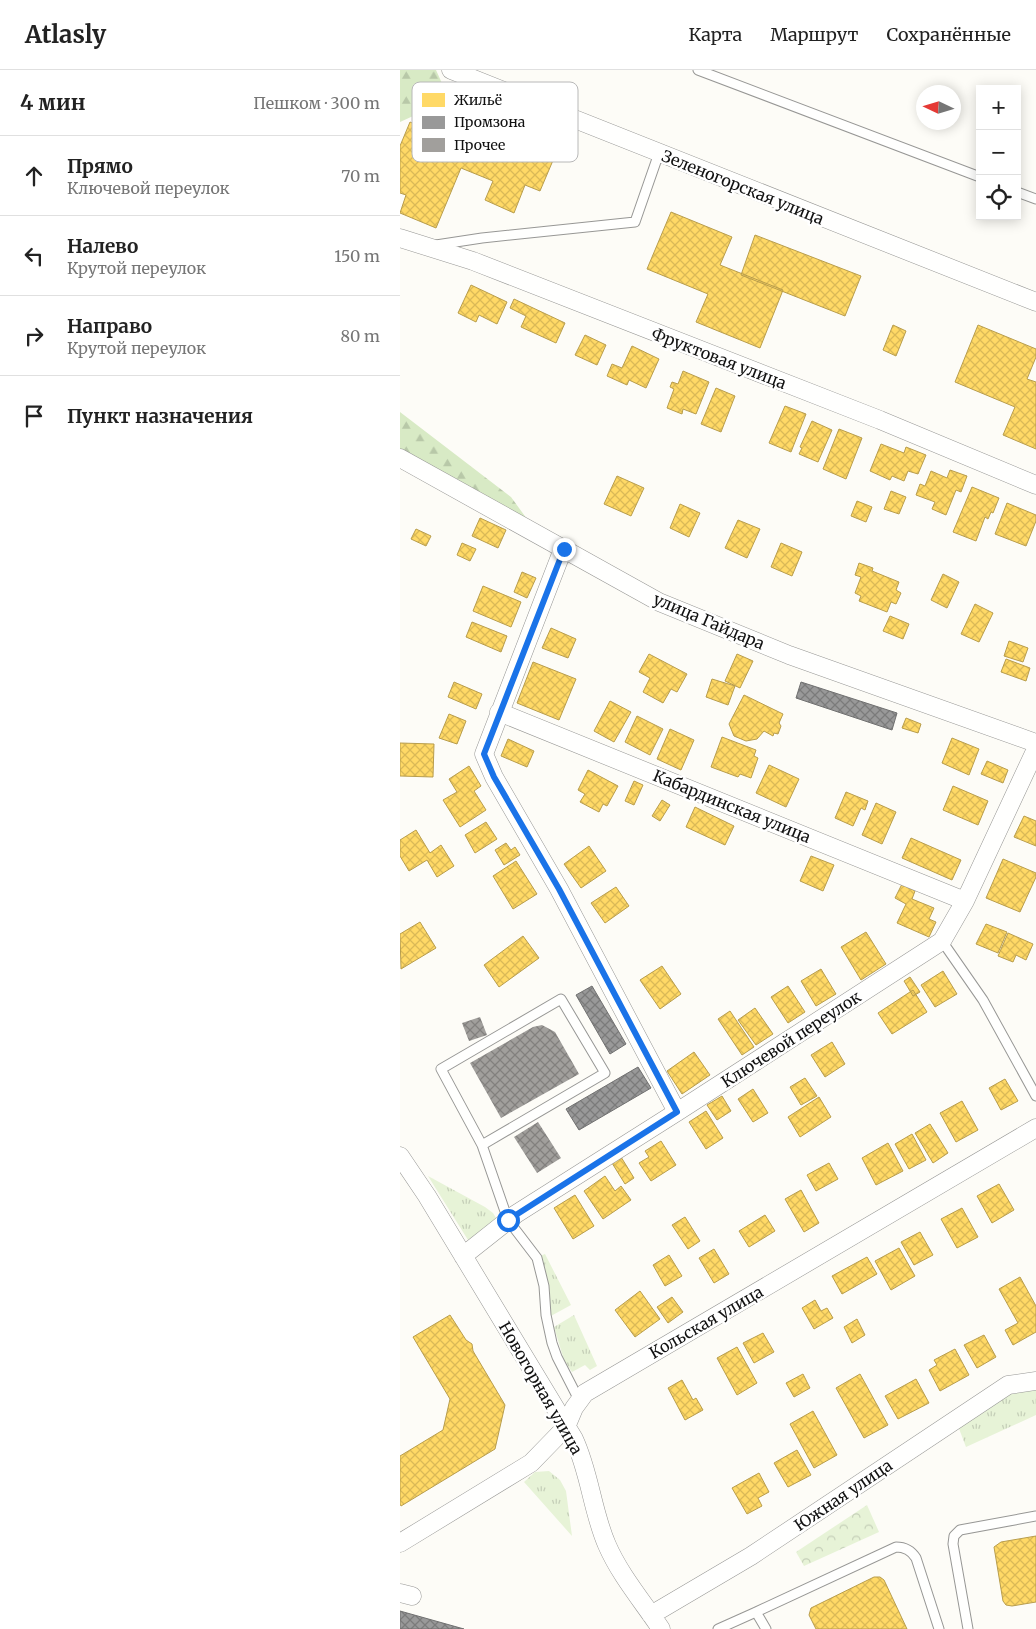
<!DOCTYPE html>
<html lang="ru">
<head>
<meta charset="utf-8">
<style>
	body { margin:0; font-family:Merriweather,serif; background:#f2f2f2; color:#222 }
	.controls { position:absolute; right:15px; top:15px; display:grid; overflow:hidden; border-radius:0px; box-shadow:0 2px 12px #0003 }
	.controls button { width:45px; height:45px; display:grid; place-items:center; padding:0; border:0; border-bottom:1px solid #e0e0e0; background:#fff; color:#222; font:25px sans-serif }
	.compass { position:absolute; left:516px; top:15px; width:45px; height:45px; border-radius:50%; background:#fff; box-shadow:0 2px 12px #0003; rotate:274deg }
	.stop { position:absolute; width:15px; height:15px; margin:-11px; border:4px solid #1a73e8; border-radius:50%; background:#fff }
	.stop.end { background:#1a73e8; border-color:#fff; box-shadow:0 1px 5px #0008 }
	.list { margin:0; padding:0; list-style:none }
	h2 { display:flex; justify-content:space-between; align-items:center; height:65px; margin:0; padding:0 20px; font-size:21px }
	h2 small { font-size:16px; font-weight:400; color:#767676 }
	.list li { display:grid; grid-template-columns:32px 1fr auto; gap:15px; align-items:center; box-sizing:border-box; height:80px; padding:0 20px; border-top:1px solid #e0e0e0 }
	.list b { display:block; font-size:19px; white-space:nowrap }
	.list p { margin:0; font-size:16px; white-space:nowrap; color:#767676 }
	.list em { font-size:16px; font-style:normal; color:#767676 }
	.icon { flex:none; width:28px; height:28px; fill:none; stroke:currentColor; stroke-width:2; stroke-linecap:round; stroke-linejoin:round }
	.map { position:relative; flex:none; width:636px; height:1559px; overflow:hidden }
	header { display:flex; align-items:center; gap:30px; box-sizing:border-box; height:70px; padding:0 25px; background:#fff; border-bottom:1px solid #e0e0e0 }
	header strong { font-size:24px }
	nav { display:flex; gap:28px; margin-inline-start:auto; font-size:18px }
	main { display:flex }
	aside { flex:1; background:#fff }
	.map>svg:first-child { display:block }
</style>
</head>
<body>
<header>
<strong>Atlasly</strong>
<nav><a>Карта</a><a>Маршрут</a><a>Сохранённые</a></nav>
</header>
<main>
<aside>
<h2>4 мин<small>Пешком · 300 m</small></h2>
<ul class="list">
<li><svg class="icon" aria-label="ahead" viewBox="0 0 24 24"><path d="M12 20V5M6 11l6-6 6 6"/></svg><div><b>Прямо</b><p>Ключевой переулок</p></div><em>70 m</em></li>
<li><svg class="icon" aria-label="left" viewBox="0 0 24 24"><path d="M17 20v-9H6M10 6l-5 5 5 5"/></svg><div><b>Налево</b><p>Крутой переулок</p></div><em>150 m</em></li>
<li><svg class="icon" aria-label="right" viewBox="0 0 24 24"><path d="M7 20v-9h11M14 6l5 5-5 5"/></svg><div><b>Направо</b><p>Крутой переулок</p></div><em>80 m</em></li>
<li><svg class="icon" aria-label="arrive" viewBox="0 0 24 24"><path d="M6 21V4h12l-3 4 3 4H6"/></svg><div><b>Пункт назначения</b></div></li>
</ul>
</aside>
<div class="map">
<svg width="636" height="1559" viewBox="0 0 636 1559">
	<defs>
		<pattern id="grass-tufts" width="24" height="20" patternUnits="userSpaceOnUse" patternTransform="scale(1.25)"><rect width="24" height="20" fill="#e7f3d7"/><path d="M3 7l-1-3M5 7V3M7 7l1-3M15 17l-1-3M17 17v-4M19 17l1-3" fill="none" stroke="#c5cfb8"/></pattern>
		<pattern id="forest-firs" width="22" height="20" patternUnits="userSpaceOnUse" patternTransform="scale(1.25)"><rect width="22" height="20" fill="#d8eac5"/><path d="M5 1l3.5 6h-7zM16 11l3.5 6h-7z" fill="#b8c8a8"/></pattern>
		<pattern id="park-crowns" width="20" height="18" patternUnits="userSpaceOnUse" patternTransform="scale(1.25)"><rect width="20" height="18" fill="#e7f3d7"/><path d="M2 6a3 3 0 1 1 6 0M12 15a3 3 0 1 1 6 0" fill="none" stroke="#c5cfb8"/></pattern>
		<pattern id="homes-cross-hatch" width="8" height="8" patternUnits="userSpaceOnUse" patternTransform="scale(1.25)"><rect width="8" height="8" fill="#ffd966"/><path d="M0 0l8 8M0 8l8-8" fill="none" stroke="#dab957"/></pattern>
		<pattern id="industry-cross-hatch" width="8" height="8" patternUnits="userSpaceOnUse" patternTransform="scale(1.25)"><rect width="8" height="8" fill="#999"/><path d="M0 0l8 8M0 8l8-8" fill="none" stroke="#7b7b7b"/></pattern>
		<pattern id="building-cross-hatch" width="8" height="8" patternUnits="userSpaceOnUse" patternTransform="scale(1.25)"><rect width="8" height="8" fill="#a19f9c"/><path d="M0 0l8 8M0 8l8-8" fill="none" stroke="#82807e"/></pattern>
	</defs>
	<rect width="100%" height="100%" fill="#fdfcf7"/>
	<path fill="url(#grass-tufts)" d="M28 1106 85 1137 93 1143 98 1151 68 1170Z
		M145 1184 171 1235 149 1247 140 1186Z
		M174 1245 197 1296 190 1300 185 1295 172 1302 164 1290 154 1257Z
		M636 1319V1345L566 1377 558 1356 602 1326Z
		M149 1401 160 1410 166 1421 172 1466 124 1412 135 1402Z"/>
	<path fill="url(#forest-firs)" d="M0 0H36L45 20 22 42 0 52Z
		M0 342 111 427 127 449 0 380Z"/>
	<path fill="url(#park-crowns)" d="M467 1435 479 1462 404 1496 396 1482Z"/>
	<path fill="url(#homes-cross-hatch)" stroke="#b89d4c" d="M93 43 128 58 121 74 154 88 140 121 125 115 114 143 85 130 93 111 61 98 36 158 0 143 6 125 0 123V76L10 52 48 68 43 80 57 86 67 62 83 69Z
		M271 142 332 167 320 195 383 220 360 278 296 252 308 224 247 199Z
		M355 165 461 206 445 246 341 205Z
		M71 215 107 232 97 254 79 245 76 252 58 243Z
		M114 229 165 253 156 273 121 257 126 246 110 238Z
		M493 255 506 261 496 286 483 280Z
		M578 255 636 279V287L627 309 636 312V379L603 365 615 337 555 312Z
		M185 265 206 275 197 295 175 285Z
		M232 276 259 289 246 318 229 310 227 315 207 306 212 294 222 298Z
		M283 301 309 312 296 344 283 339 282 344 267 338 274 319 270 317 272 312 278 314Z
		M316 318 335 326 321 362 301 354Z
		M385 336 406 344 391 382 369 373Z
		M412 351 432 360 418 392 399 384 402 378 400 377Z
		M439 359 462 368 446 409 423 399Z
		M481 374 504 383 506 377 526 385 518 404 508 401 504 411 492 406 490 410 470 401Z
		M550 400 567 406 561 422 556 420 546 445 532 439 535 432 516 425 520 414 525 416 531 401 547 408Z
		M217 406 244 418 231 446 204 434Z
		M572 417 599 428 593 443 591 442 588 449 585 447 576 471 553 462Z
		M491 421 506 427 499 444 484 439Z
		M457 431 472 437 466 452 451 446Z
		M607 433 636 445V451L626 476 595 464Z
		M280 434 300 443 289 467 270 458Z
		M80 448 106 460 98 478 72 466Z
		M338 450 360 459 347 488 325 478Z
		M16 459 31 466 26 476 11 469Z
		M62 473 76 479 70 491 57 485Z
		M381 473 402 482 392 506 371 497Z
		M459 493 473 498 472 501 499 512 496 520 501 523 496 534 491 532 487 542 459 531 461 526 455 523 461 507 455 505Z
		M122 502 136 508 127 528 114 522Z
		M543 504 559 512 547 538 531 530Z
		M83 516 121 532 111 557 73 541Z
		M575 534 593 543 579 572 561 564Z
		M490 546 509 554 503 569 483 561Z
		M72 552 107 566 101 582 66 567Z
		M151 558 176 569 168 588 142 578Z
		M609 571 628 578 623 592 604 586Z
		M249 584 287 604 277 622 271 619 263 633 243 622 250 608 239 602Z
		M337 584 353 591 340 618 325 611Z
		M606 589 630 598 626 611 601 602Z
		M133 592 176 609 159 650 117 633Z
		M312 609 335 616 328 635 306 627Z
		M54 612 82 624 76 639 48 627Z
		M344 625 383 644 379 653 381 656 378 664 374 663 373 666 364 661 357 669 346 671 334 666 329 654Z
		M210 631 231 642 214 672 194 661Z
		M49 644 66 651 57 674 39 668Z
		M237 646 263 659 250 685 225 672Z
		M506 648 521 654 518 663 502 658Z
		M270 659 294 670 281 700 257 689Z
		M322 667 356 680 354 686 358 688 351 708 340 704 338 707 311 697Z
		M552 668 579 679 569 705 542 693Z
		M108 669 134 681 127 697 101 686Z
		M0 673 34 674 33 707 0 706Z
		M587 691 608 700 603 713 581 704Z
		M369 695 399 709 386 737 356 723Z
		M69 696 81 716 74 721 86 740 60 757 43 730 57 722 49 709Z
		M188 700 218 716 207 736 203 734 199 742 180 732 185 724 178 720Z
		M234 711 243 715 234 735 225 731Z
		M553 716 588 731 578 755 543 740Z
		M446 722 468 731 465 740 461 738 453 756 435 748Z
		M262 730 270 735 260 751 252 746Z
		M476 733 496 742 482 774 462 765Z
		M295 737 334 756 325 775 286 757Z
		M624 746 636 751V776L614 767Z
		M86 752 97 769 75 783 65 765Z
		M16 760 30 783 41 775 54 796 37 807 27 790 9 801 0 786V770Z
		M511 768 561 790 552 810 502 788Z
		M106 773 111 780 115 777 120 785 104 795 95 780Z
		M189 776 206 801 181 818 164 794Z
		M411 786 434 795 423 821 400 811Z
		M603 789 636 803V807L620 842 586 828Z
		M116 791 137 824 113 839 93 806Z
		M502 814 515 821 512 829 534 838 529 849 536 852 529 867 497 853 506 834 495 828Z
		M216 817 229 836 205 853 191 833Z
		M20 852 36 878 1 899 0 864Z
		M586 854 607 862 598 883 576 874Z
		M466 862 486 894 461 910 441 877Z
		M608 863 633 874 626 890 616 885 613 892 598 886Z
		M123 866 139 888 99 917 84 895Z
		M262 896 281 924 260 939 240 910Z
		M421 899 436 924 416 936 401 911Z
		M543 901 557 924 535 937 521 915Z
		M510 907 520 922 513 926 504 911Z
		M388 916 405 942 388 953 371 927Z
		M513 920 527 942 492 964 478 943Z
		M355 938 373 964 356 975 338 950Z
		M330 941 354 977 342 985 318 949Z
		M432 972 445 994 425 1007 411 985Z
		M294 982 310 1005 282 1024 267 1001Z
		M405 1008 417 1026 401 1035 390 1017Z
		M605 1009 618 1031 601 1040 589 1018Z
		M353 1019 368 1043 353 1052 338 1029Z
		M322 1026 331 1041 317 1050 307 1035Z
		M419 1027 431 1047 400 1067 388 1047Z
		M562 1031 578 1060 556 1072 540 1043Z
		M306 1041 323 1068 306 1079 289 1052Z
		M530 1054 548 1083 533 1093 515 1063Z
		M512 1064 526 1090 509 1099 495 1074Z
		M261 1071 276 1095 251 1111 239 1093 249 1087 245 1081Z
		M488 1073 503 1101 476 1115 462 1088Z
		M221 1087 234 1108 225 1114 212 1093Z
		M429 1093 438 1109 416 1121 407 1105Z
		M205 1106 215 1121 221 1116 231 1130 203 1149 184 1121Z
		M599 1114 614 1140 592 1153 577 1126Z
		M401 1120 419 1153 404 1162 385 1129Z
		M175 1125 194 1156 173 1169 154 1138Z
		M562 1138 578 1167 557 1178 541 1149Z
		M365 1145 375 1161 349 1177 339 1161Z
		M285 1147 300 1171 288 1179 272 1155Z
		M520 1162 533 1185 514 1195 501 1172Z
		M499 1178 515 1206 491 1220 475 1191Z
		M314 1179 329 1204 314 1213 299 1188Z
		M269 1185 282 1206 265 1216 253 1195Z
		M467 1187 477 1204 442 1224 432 1206Z
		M620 1207 636 1236V1262L613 1275 605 1260 618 1253 599 1219Z
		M240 1221 260 1249 235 1267 215 1240Z
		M272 1227 283 1242 268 1253 257 1237Z
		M415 1230 421 1241 427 1238 433 1248 414 1259 402 1238Z
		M50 1245 66 1270 72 1274 73 1281 105 1335 95 1379 1 1436 0 1434V1386L43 1360 50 1329 13 1267Z
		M457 1249 465 1265 452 1273 444 1257Z
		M363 1263 374 1282 354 1293 343 1273Z
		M584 1265 596 1287 577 1298 564 1275Z
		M337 1277 357 1313 337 1325 317 1288Z
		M555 1279 569 1305 540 1321 529 1300 537 1295 534 1290Z
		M403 1304 410 1318 394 1327 386 1313Z
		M460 1304 488 1355 464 1368 436 1318Z
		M516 1309 529 1333 498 1349 485 1326Z
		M282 1310 293 1330 296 1328 303 1340 285 1350 268 1318Z
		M413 1341 437 1385 414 1398 390 1354Z
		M397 1380 411 1405 388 1417 374 1393Z
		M359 1403 369 1422 358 1428 362 1436 347 1444 332 1418Z
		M636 1466V1532L612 1536 606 1535 603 1531 594 1477 601 1472Z
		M474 1507H480L484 1510 507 1559H416L409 1545 411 1538Z"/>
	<path fill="url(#industry-cross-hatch)" stroke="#707070" d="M401 612 497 643 492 660 396 628Z
		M192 916 226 974 210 984 176 925Z
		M238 997 251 1018 179 1060 166 1039Z
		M0 1541 64 1559H0Z"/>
	<path fill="url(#building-cross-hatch)" d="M80 947 87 965 69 971 62 953Z
		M142 955 155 962 179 1004 101 1048 70 993 133 957Z
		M138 1052 161 1088 137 1103 114 1067Z"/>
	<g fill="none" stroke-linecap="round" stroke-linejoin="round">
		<defs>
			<path id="service" d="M298 0 580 107
				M617 122 636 129
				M36 175 82 168 235 152 259 83
				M542 871 583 930 636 1026
				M82 1075 205 1003 161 929 41 999 82 1075 108 1150 137 1188 144 1216 146 1245 152 1273 157 1287 179 1330
				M318 1559 356 1542
				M366 1559 356 1542 496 1477C505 1477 511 1480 516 1488L539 1559
				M568 1559 553 1474 554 1466 560 1460 636 1446"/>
			<path id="minor" d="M51 0 636 232
				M0 168 73 191 480 350 636 415
				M0 388 259 532 389 585 636 673
				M163 479 84 684 94 707 159 819 277 1042
				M99 642 565 831
				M0 1086 27 1126 174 1369C190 1403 192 1441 207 1475 220 1505 243 1532 261 1559
				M63 1186 116 1144 277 1042 542 871 565 831 636 679
				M0 1473 131 1393 166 1357 174 1338 185 1323 636 1058
				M0 1523 12 1526
				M251 1545 351 1486 608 1315 636 1311"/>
		</defs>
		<use href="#service" stroke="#979795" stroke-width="11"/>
		<use href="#minor" stroke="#979795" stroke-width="19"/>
		<use href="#service" stroke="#fffffe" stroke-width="9"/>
		<use href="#minor" stroke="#fffffe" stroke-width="18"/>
	</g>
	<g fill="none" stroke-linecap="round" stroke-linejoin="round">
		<path stroke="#1a73e8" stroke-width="6" d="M108 1150 277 1042 159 819 94 707 84 684 164 479"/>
	</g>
	<g text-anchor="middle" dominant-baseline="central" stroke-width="5" stroke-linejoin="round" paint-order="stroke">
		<g font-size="16" fill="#111" stroke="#fff">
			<text transform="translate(343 117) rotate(22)">Зеленогорская улица</text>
			<text transform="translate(319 288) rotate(21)">Фруктовая улица</text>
			<text transform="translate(309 551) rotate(23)">улица Гайдара</text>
			<text transform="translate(332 736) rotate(22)">Кабардинская улица</text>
			<text transform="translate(391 969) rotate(-33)">Ключевой переулок</text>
			<text transform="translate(306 1252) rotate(-30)">Кольская улица</text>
			<text transform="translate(141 1318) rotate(60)">Новогорная улица</text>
			<text transform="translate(443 1425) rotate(-34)">Южная улица</text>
		</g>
	</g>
	<rect x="12" y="12" width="166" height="80" rx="8" fill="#fff" stroke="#b8b8b8" stroke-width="1"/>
	<rect x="22" y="23" width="23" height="14" fill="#ffd966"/>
	<rect x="22" y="46" width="23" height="13" fill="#999"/>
	<rect x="22" y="68" width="23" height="14" fill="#a19f9c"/>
	<g font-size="14" fill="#111">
		<text x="54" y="35">Жильё</text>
		<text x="54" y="57">Промзона</text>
		<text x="54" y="80">Прочее</text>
	</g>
</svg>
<div class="controls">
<button>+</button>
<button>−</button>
<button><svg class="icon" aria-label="locate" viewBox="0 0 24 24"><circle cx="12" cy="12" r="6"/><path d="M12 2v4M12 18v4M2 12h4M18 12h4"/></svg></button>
</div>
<svg class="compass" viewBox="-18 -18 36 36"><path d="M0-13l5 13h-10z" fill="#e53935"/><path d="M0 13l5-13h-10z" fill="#767676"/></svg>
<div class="stop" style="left:108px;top:1150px"></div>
<div class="stop end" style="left:164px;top:479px"></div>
</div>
</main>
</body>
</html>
